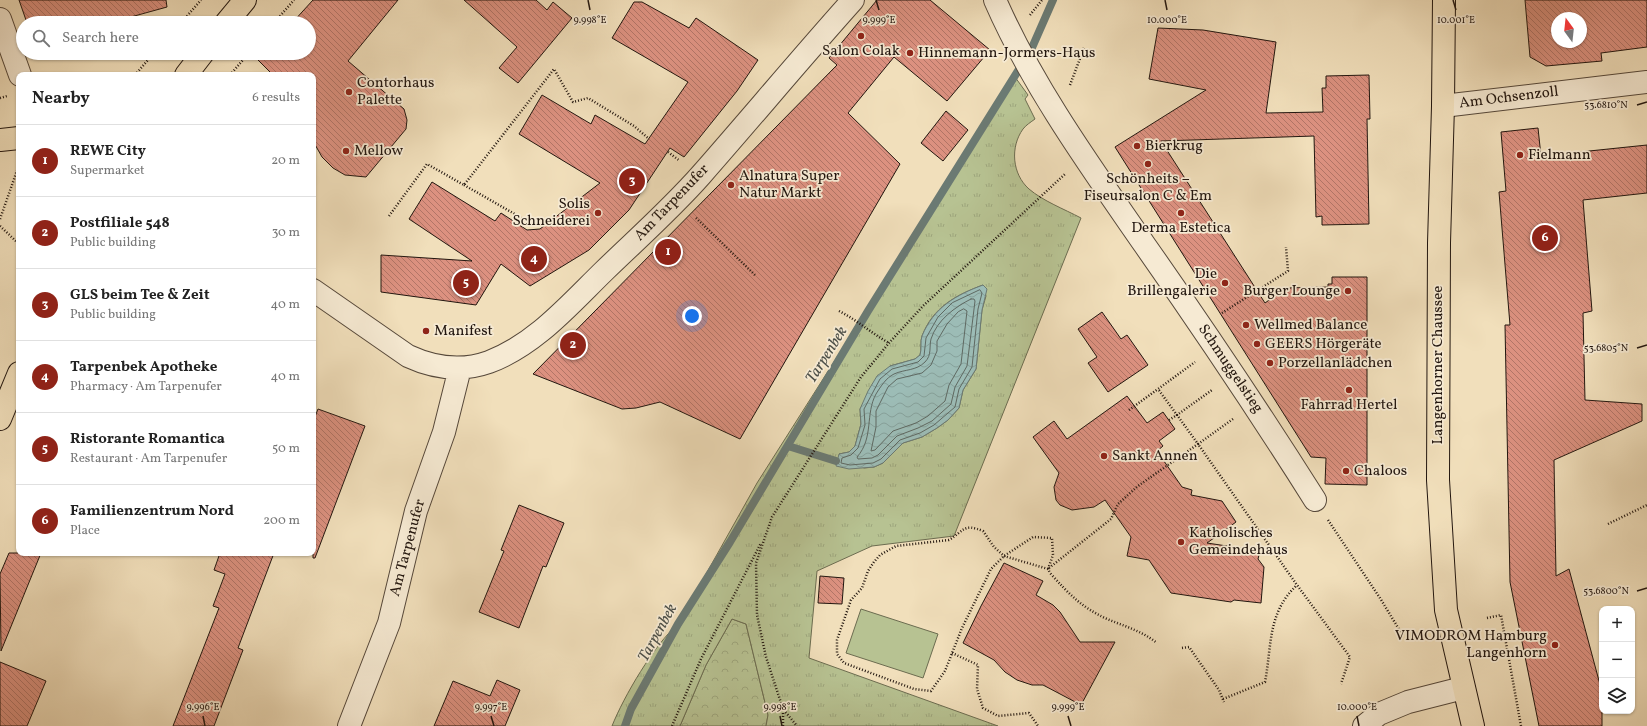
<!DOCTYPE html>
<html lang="en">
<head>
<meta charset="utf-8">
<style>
	body { margin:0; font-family:Vollkorn,serif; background:#f2f2f2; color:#222 }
	.controls { position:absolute; right:12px; bottom:12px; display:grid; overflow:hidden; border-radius:8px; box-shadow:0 1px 3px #0004 }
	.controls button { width:36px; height:36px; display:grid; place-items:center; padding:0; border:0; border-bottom:1px solid #e0e0e0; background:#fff; color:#222; font:20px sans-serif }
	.compass { position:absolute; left:1551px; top:12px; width:36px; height:36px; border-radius:50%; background:#fff; box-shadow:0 1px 3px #0004; rotate:345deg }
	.you { position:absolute; left:692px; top:316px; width:14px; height:14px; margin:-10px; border:3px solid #fff; border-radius:50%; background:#1a73e8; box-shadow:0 0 0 6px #1a73e833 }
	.badge { display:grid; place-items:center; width:26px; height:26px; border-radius:50%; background:#8f2418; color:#fff; font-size:13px; font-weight:700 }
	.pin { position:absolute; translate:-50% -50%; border:2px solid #fff; box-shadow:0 1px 4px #0006 }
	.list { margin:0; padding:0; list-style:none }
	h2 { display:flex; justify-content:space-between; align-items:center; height:52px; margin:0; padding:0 16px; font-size:17px }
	h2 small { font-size:13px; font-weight:400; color:#767676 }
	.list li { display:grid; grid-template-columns:26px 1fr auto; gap:12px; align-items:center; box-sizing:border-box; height:72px; padding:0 16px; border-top:1px solid #e0e0e0 }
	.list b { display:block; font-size:15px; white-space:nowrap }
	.list p { margin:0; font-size:13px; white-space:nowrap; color:#767676 }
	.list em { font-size:13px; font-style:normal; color:#767676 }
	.icon { flex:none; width:22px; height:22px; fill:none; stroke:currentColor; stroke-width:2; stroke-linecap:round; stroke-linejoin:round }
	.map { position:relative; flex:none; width:1647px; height:726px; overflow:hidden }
	.search { position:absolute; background:#fff; box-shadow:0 1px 3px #0004; left:16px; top:16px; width:300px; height:44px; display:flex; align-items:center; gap:10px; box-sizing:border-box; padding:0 14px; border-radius:22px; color:#767676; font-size:15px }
	.panel { position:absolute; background:#fff; box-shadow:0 1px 3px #0004; left:16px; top:72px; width:300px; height:484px; border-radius:8px }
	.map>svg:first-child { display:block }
</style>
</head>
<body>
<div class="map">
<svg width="1647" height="726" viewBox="0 0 1647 726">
	<defs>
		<pattern id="forest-crowns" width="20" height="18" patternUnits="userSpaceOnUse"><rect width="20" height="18" fill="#b7c292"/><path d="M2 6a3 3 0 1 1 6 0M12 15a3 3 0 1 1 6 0" fill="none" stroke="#9da67d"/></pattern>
		<pattern id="park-tufts" width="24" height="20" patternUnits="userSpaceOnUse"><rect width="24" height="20" fill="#b7c292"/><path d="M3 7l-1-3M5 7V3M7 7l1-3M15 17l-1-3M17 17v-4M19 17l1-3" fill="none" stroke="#9da67d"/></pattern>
		<pattern id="water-waves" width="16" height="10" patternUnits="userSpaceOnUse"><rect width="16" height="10" fill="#9cbcb6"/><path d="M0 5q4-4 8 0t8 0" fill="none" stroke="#86a19b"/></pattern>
		<pattern id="building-back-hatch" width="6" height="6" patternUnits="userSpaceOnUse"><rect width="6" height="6" fill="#dc9180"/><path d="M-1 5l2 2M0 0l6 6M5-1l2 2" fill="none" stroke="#b27567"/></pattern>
	</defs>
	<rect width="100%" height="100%" fill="#f1dfbb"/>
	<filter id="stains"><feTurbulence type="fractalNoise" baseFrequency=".005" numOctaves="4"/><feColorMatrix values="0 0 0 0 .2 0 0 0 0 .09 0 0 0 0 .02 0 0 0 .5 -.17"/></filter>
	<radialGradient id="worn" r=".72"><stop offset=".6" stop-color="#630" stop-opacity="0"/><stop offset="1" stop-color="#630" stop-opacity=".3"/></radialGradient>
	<path fill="url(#forest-crowns)" stroke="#6c6c50" d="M732 619 746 624 768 715 766 726H680L706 665Z"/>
	<path fill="url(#park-tufts)" stroke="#6c6c50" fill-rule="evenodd" d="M1015 77 1028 95 1025 99 1035 119C1031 122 1026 125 1023 129 1010 147 1012 174 1029 189 1043 201 1064 209 1081 218L954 536 872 546 817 571 809 658 998 726H766L768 715 746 624 732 619 706 665 680 726H612C624 696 654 645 678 624L757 483ZM983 285 986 296 982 310 976 369 963 390 959 408 948 420 937 428 922 437 903 443 883 463 874 467 864 468 839 454 849 452 855 446 861 424 860 409 890 366 915 359 920 355C922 349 920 341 922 336 933 307 956 295 983 285Z"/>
	<path fill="#b7c292" stroke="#6c6c50" d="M861 609 938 634 923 678 846 653Z"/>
	<path fill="url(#water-waves)" stroke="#6b7a73" d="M983 285 987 289 982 310 976 369 963 390 959 408 948 420 937 428 922 437 903 443 883 463 874 467 849 469 836 466 839 454 849 452 855 446 861 424 860 409 868 391 877 376 890 366 915 359 920 355C922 349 920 341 922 336 934 307 956 295 983 285Z"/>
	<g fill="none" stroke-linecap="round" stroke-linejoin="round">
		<path stroke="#5f6962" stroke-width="1" d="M980 290 982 293 978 309 972 367 959 389 955 407 934 425 920 433 900 440 881 459 873 463 850 465 841 463 842 458 851 455 858 448 865 425 864 409 880 379 892 369 918 362 924 356 926 338 938 317 952 303Z
			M971 299H974L975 301 967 366 955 387 951 404 932 421 918 428 897 436 878 455 872 458 858 459 857 457C874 438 865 414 876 394 881 386 886 378 894 374 905 369 916 371 925 362 932 355 929 347 931 339 937 320 955 307 971 299Z
			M964 309 967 311 961 364 949 385 945 401 928 416 916 423 893 431 875 450 871 451 876 427V411L888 387 897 379 922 373 931 365 937 351V341L947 324 958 312Z"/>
		<path stroke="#6b7a73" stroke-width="8" d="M788 446 836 461
			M625 726 631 709 678 624 730 542 868 311 1031 50 1053 0"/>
	</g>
	<path fill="url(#building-back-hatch)" stroke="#22160f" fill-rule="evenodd" d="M19 0H166L167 7 109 23H27Z
		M313 0H398L348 61 404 109 407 120 406 129 366 177 345 175 333 168 322 157 313 141V75H273L258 60 264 53H309V23H292Z
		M464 0H536L547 10 553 2 572 18 518 83 499 68 517 47Z
		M877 0H930L990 50 947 101 894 57 848 113 900 164 740 439 660 402 636 408 622 409 533 374 837 65 829 58Z
		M1525 0H1647V47L1601 53 1602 61 1546 66 1530 57ZM1557 18H1581V42H1557Z
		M634 2H642L689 28 696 18 758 60 737 91 684 157 670 148 629 210 589 250 530 286 501 264 476 305 381 292V255L472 261 409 219 432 182 495 221 501 213 527 230 540 229 600 183 519 134 542 95 591 124 595 115 645 144 688 82 612 38Z
		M1158 28 1203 30 1276 42 1266 113 1323 112 1322 88H1326V76L1369 75 1370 119H1367L1369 224 1322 225V216L1316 217 1314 136 1161 141 1265 303 1286 288 1328 287V284H1332V277H1367V485L1325 484 1326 458 1311 457 1115 147 1206 90 1149 79Z
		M946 111 968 130 943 161 921 143Z
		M1538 128 1541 156 1647 145V193L1583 200 1592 311 1583 313 1585 400 1642 404V421L1554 460 1556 576 1569 569 1602 692V726H1539L1510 582 1505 325H1510L1499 192 1506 191 1501 132Z
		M1102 312 1121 339 1127 335 1148 365 1108 392 1088 363 1097 357 1078 329Z
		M1127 396 1147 423 1163 412 1175 429 1159 441 1163 446 1157 451 1182 487 1192 490 1191 495 1222 501 1236 522 1207 543 1260 551 1258 559 1264 567 1261 603 1234 600 1231 602 1171 593 1149 560 1127 556 1131 537 1105 500 1094 507 1072 510 1060 505 1056 500 1054 487 1059 473 1033 437 1054 421 1067 439Z
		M318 409 365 426 315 558H313V422Z
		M519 505 564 523 546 567 543 566 519 628 479 612 504 551 501 550Z
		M9 553H41L1 651 0 574Z
		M220 553H274L238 648 243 650 214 726H173L219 608 213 606 225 574 214 570Z
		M1004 563 1043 581 1036 595 1053 605 1060 612 1080 642H1115L1081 705 1043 685H1032L1017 680 1005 672 994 660 963 643 981 606Z
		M820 576 844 578 842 604 818 603Z
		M0 662 46 681 27 726H0Z
		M497 680 520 690 505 726H434L453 681 490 696Z"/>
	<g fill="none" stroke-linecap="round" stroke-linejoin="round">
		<defs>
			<path id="minor" d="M995 0C1033 87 1090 166 1144 244 1203 328 1260 413 1315 500
				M0 19 20 75
				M1443 106 1647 82
				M313 290 408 356C434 368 461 372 489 362 535 345 570 304 604 271 637 239 671 209 701 175 752 117 801 58 853 0
				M349 726 389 623 416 511 444 432 460 368
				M1364 726 1379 714 1408 702 1463 688"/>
			<path id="major" d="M1444 0 1443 106 1439 243 1438 480 1446 610 1473 726
				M226 23 245 0
				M186 75 203 53
				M0 140 19 138
				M0 419 19 373"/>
		</defs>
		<use href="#minor" stroke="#56483a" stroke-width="24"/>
		<use href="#major" stroke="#22160f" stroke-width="24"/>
		<path stroke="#22160f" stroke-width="2.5" stroke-dasharray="1 2" stroke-linecap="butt" d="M1030 15 1042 0
			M181 23 201 0
			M274 23 294 0
			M135 75 154 53
			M230 75 249 53
			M1070 85 1084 48
			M0 98 7 96
			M668 152 680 161
			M464 185 527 221
			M389 216 427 164 464 185 554 69 573 102 588 98 634 126 649 139
			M696 218 756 276
			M0 219 19 165
			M0 226 19 244
			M839 311C857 320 871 333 889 343
			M1222 313 1288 271 1286 247
			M1129 410 1158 389
			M1233 419 1198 444 1297 585 1350 657 1341 684
			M1169 420 1177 415 1158 389 1195 362
			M1328 520 1380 598 1400 631H1410
			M1608 524 1647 505
			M1049 568 1111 519 1118 504 1138 486 1198 444 1177 415 1212 390
			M1048 569 1053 555 1052 538 1033 537 1004 556 991 569 962 628 945 671 931 691 914 689 844 663 837 654V640L851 600 862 588 868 571 874 562 880 555 896 546 949 540C964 531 963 523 983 531L994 547 1004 556 1048 569 1050 573C1069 594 1081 607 1107 619 1124 626 1142 631 1157 643
			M1487 618 1501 615 1521 726
			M1182 648 1189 647 1219 690 1224 702
			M952 653 978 665 977 689 983 708 998 716 1029 713 1038 726
			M1223 699 1265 682C1272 646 1267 613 1297 585
			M783 709 766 657 757 615 756 563 772 517 861 377 889 343 923 306 1065 174
			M672 726 701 659 761 543
			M783 726V709L797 726"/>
		<use href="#minor" stroke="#f6ead3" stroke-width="22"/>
		<use href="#major" stroke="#f1dfbb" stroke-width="22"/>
	</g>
	<path fill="none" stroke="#22160f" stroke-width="1.5" d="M588 0 590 10M876 0 879 10M1165 0 1167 10M1453 0 1456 10M1637 105 1647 102M1637 348 1647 345M1637 591 1647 588M203 716 205 726M491 716 494 726M780 716 782 726M1068 716 1071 726M1357 716 1359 726"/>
	<g fill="#8f2418" stroke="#f6ead3" stroke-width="1.5">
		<circle cx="861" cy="36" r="4"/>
		<circle cx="910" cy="53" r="4"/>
		<circle cx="349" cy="92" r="4"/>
		<circle cx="1137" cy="146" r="4"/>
		<circle cx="346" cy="151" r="4"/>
		<circle cx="1520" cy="155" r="4"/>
		<circle cx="1148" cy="164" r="4"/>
		<circle cx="731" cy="185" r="4"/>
		<circle cx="598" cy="213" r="4"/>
		<circle cx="1181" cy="213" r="4"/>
		<circle cx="1225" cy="283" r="4"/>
		<circle cx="1348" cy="291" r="4"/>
		<circle cx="1246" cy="325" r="4"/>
		<circle cx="426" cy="331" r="4"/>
		<circle cx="1257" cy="344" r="4"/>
		<circle cx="1270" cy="363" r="4"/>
		<circle cx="1349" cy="390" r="4"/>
		<circle cx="1104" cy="456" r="4"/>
		<circle cx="1346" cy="471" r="4"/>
		<circle cx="1181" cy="542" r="4"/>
		<circle cx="1555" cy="645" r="4"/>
	</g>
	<g text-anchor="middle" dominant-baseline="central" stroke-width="3.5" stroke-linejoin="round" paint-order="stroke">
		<g font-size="15" fill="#22160f" stroke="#f6ead3" text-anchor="start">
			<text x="861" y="51" text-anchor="middle">Salon Colak</text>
			<text x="918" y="53">Hinnemann-Jormers-Haus</text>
			<text x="357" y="83">Contorhaus<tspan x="357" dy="17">Palette</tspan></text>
			<text x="1145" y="146">Bierkrug</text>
			<text x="354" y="151">Mellow</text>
			<text x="1528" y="155">Fielmann</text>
			<text x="739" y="176">Alnatura Super<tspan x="739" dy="17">Natur Markt</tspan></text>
			<text x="1148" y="179" text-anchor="middle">Schönheits –<tspan x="1148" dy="17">Fiseursalon C &amp; Em</tspan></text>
			<text x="590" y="204" text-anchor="end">Solis<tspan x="590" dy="17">Schneiderei</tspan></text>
			<text x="1181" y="228" text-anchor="middle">Derma Estetica</text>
			<text x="1217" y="274" text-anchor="end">Die<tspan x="1217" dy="17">Brillengalerie</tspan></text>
			<text x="1340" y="291" text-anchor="end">Burger Lounge</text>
			<text x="1254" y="325">Wellmed Balance</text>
			<text x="434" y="331">Manifest</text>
			<text x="1265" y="344">GEERS Hörgeräte</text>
			<text x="1278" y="363">Porzellanlädchen</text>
			<text x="1349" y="405" text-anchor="middle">Fahrrad Hertel</text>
			<text x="1112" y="456">Sankt Annen</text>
			<text x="1354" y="471">Chaloos</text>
			<text x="1189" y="533">Katholisches<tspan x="1189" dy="17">Gemeindehaus</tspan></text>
			<text x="1547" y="636" text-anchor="end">VIMODROM Hamburg<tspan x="1547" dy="17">Langenhorn</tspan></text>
		</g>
		<g font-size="15" fill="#22160f" stroke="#f6ead3">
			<text transform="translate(1509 98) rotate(-7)">Am Ochsenzoll</text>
			<text transform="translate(672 203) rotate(-46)">Am Tarpenufer</text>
			<text transform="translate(1438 365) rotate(-90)">Langenhorner Chaussee</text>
			<text transform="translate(1230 369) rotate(56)">Schmuggelstieg</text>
			<text transform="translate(408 548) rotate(-75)">Am Tarpenufer</text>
		</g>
		<g font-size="16" font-style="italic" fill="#4d5049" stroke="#f6ead3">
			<text transform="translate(827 355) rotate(-58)">Tarpenbek</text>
			<text transform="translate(658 633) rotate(-61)">Tarpenbek</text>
		</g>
	</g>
	<g font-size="10" text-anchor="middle" fill="#22160f" stroke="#f6ead3" stroke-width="3.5" stroke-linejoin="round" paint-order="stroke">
		<text x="590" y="23">9.998°E</text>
		<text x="879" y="23">9.999°E</text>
		<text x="1167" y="23">10.000°E</text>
		<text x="1456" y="23">10.001°E</text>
		<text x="1606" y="108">53.6810°N</text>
		<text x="1606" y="351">53.6805°N</text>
		<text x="1606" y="594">53.6800°N</text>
		<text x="203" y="710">9.996°E</text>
		<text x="491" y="710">9.997°E</text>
		<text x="780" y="710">9.998°E</text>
		<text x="1068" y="710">9.999°E</text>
		<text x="1357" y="710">10.000°E</text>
	</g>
	<rect width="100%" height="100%" filter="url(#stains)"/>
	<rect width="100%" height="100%" fill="url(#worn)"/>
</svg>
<div class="controls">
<button>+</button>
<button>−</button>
<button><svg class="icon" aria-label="layers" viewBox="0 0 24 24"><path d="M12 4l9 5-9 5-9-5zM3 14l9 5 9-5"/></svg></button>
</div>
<svg class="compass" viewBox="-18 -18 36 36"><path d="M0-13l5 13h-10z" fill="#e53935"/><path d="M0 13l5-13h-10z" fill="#767676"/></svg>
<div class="you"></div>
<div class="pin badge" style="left:668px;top:252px">1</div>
<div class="pin badge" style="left:573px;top:345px">2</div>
<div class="pin badge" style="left:632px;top:181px">3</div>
<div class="pin badge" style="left:534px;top:259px">4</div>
<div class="pin badge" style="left:466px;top:283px">5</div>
<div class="pin badge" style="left:1545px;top:238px">6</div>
<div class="search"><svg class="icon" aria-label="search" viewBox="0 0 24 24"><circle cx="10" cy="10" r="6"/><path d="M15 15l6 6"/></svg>Search here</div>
<section class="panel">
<h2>Nearby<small>6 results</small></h2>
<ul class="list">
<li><span class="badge">1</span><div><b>REWE City</b><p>Supermarket</p></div><em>20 m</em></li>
<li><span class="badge">2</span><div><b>Postfiliale 548</b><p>Public building</p></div><em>30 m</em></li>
<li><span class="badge">3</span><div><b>GLS beim Tee &amp; Zeit</b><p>Public building</p></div><em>40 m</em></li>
<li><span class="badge">4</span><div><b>Tarpenbek Apotheke</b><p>Pharmacy · Am Tarpenufer</p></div><em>40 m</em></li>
<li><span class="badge">5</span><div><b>Ristorante Romantica</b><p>Restaurant · Am Tarpenufer</p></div><em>50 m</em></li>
<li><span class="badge">6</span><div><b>Familienzentrum Nord</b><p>Place</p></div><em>200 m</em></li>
</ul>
</section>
</div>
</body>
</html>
